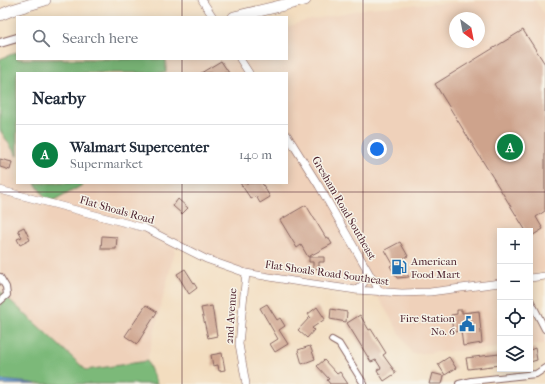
<!DOCTYPE html>
<html lang="en">
<head>
<meta charset="utf-8">
<style>
	body { margin:0; font-family:"IM FELL French Canon",serif; background:#f2f2f3; color:#1f2937 }
	.controls { position:absolute; right:12px; bottom:12px; display:grid; overflow:hidden; border-radius:0px; box-shadow:0 2px 10px #0003 }
	.controls button { width:36px; height:36px; display:grid; place-items:center; padding:0; border:0; border-bottom:1px solid #e0e1e3; background:#fff; color:#1f2937; font:20px sans-serif }
	.compass { position:absolute; left:449px; top:12px; width:36px; height:36px; border-radius:50%; background:#fff; box-shadow:0 2px 10px #0003; rotate:148deg }
	.you { position:absolute; left:377px; top:149px; width:14px; height:14px; margin:-10px; border:3px solid #fff; border-radius:50%; background:#1a73e8; box-shadow:0 0 0 6px #1a73e833 }
	.badge { display:grid; place-items:center; width:26px; height:26px; border-radius:50%; background:#0b8043; color:#fff; font-size:13px; font-weight:700 }
	.pin { position:absolute; translate:-50% -50%; border:2px solid #fff; box-shadow:0 1px 4px #0006 }
	.list { margin:0; padding:0; list-style:none }
	h2 { display:flex; justify-content:space-between; align-items:center; height:52px; margin:0; padding:0 16px; font-size:17px }
	h2 small { font-size:13px; font-weight:400; color:#747a83 }
	.list li { display:grid; grid-template-columns:26px 1fr auto; gap:12px; align-items:center; box-sizing:border-box; height:60px; padding:0 16px; border-top:1px solid #e0e1e3 }
	.list b { display:block; font-size:15px; white-space:nowrap }
	.list p { margin:0; font-size:13px; white-space:nowrap; color:#747a83 }
	.list em { font-size:13px; font-style:normal; color:#747a83 }
	.icon { flex:none; width:22px; height:22px; fill:none; stroke:currentColor; stroke-width:2; stroke-linecap:round; stroke-linejoin:round }
	.map { position:relative; flex:none; width:545px; height:384px; overflow:hidden }
	.search { position:absolute; background:#fff; box-shadow:0 2px 10px #0003; left:16px; top:16px; width:272px; height:44px; display:flex; align-items:center; gap:10px; box-sizing:border-box; padding:0 14px; border-radius:0px; color:#747a83; font-size:15px }
	.panel { position:absolute; background:#fff; box-shadow:0 2px 10px #0003; left:16px; top:72px; width:272px; height:112px; border-radius:0px }
	.map>svg:first-child { display:block }
</style>
</head>
<body>
<div class="map">
<svg width="545" height="384" viewBox="0 0 545 384">
	<rect width="100%" height="100%" fill="#f7f3e8"/>
	<filter id="ink" filterUnits="userSpaceOnUse"><feTurbulence type="fractalNoise" baseFrequency=".025" numOctaves="2"/><feDisplacementMap in="SourceGraphic" scale="8" xChannelSelector="R" yChannelSelector="G"/><feConvolveMatrix kernelMatrix="1 2 1 2 8 2 1 2 1" color-interpolation-filters="sRGB"/></filter>
	<filter id="wash" filterUnits="userSpaceOnUse"><feTurbulence type="fractalNoise" baseFrequency=".012" numOctaves="4" result="noise"/><feDisplacementMap in="SourceGraphic" scale="16" xChannelSelector="R" yChannelSelector="G"/><feGaussianBlur stdDeviation="0.9" result="paint"/><feColorMatrix in="noise" values="0 0 0 0 0 0 0 0 0 0 0 0 0 0 0 0 0 1.4 0 .05"/><feComposite in="paint" operator="in"/></filter>
	<g filter="url(#wash)">
		<rect width="100%" height="100%" fill="#f3ddbf"/>
		<path fill="#efd1ba" fill-rule="evenodd" d="M491 0H535L545 15V272L530 275V231H500V348L412 354 378 297 246 273 177 242 147 361 86 370 0 291V130L17 156V183H35L49 203 86 183H287V73H166V59H287V27L301 22 368 8ZM455 18H479V42H455Z
			M530 305 545 332V344L530 345Z"/>
		<path fill="#7bb979" stroke="#626c52" d="M17 52V59H166V73H17V156L0 130V59Z
			M35 183H86L49 204Z
			M0 291 86 370 147 361 157 384H0Z"/>
		<path fill="#6ba6db" stroke="#5a6283" d="M0 380 32 383 36 384H0Z"/>
		<g id="blocks">
			<path fill="#cea38c" d="M523 30 545 64V211L536 217 543 229 530 237V231H526L435 84Z
				M221 61 229 73H201Z
				M0 159 12 162 10 170 0 167Z
				M240 183H262L270 197 260 203 256 196 251 199Z
				M178 199 188 208 182 214 173 206Z
				M306 205 326 238 328 237 332 244 308 257 301 245 297 248 280 220Z
				M24 227 30 240 20 245 17 239 22 237 18 230Z
				M102 236 117 237 116 249H101Z
				M400 242 408 256 399 261 409 277 397 278 390 266 393 264 385 250Z
				M309 257H324V262H319V269L313 268V262H309Z
				M185 269 197 288 189 294 177 274Z
				M267 304 277 320 280 318 285 326 279 330 288 344 275 352 270 344 278 339 260 308Z
				M146 305 157 312 137 344 125 336Z
				M212 306 217 336 208 338 201 308Z
				M317 307 325 319 312 328 314 330 307 338 298 330 310 317 308 314Z
				M331 309 347 312 346 322 330 319Z
				M457 310H462V313L479 311 482 343 463 346 461 331 453 332 451 315 457 314Z
				M360 315 369 330 371 329 386 353 383 355 396 373 384 381 377 370 381 368 376 360 371 362 347 323Z
				M310 346 315 359 302 364 298 350Z
				M535 348 537 360 530 362V350Z
				M222 353 225 370 219 371 218 365 213 366 211 355Z
				M499 354 500 365 468 369 466 358Z
				M449 357 456 368 445 375 438 364Z
				M324 360 337 374 340 372 348 384H330L327 380 329 379 317 366Z
				M432 373 444 376 442 384H429Z"/>
		</g>
	</g>
	<g filter="url(#ink)">
		<use href="#blocks" fill-opacity="0" stroke="#85625f" stroke-width="1"/>
		<g fill="none" stroke-linecap="round" stroke-linejoin="round">
			<defs>
				<path id="minor" d="M0 277 6 287 7 295 0 301
					M530 300 545 329
					M332 340 339 344 364 384
					M459 384 471 381 536 374 545 368"/>
				<path id="tertiary" d="M202 0 213 17
					M240 59 249 73
					M287 135 319 186 380 292
					M0 190 145 228 206 259 246 273 293 281 356 290 402 293 430 292 500 283
					M246 273 239 344 246 384
					M530 278 545 276
					M356 290C365 284 367 279 366 268"/>
				<path id="secondary" d="M0 43 17 38"/>
				<path id="motorway" d="M0 15 12 10 45 0
					M234 17 305 0"/>
			</defs>
			<use href="#minor" stroke="#85625f" stroke-width="8"/>
			<use href="#tertiary" stroke="#85625f" stroke-width="8"/>
			<use href="#secondary" stroke="#85625f" stroke-width="10"/>
			<use href="#motorway" stroke="#85625f" stroke-width="12"/>
			<use href="#minor" stroke="#fff" stroke-width="6"/>
			<use href="#tertiary" stroke="#fff" stroke-width="7"/>
			<use href="#secondary" stroke="#fff" stroke-width="8"/>
			<use href="#motorway" stroke="#fff" stroke-width="11"/>
		</g>
	</g>
	<path fill="none" stroke="#4a1f2b" stroke-width="1" stroke-opacity="0.55" d="M182 0V17M363 0V384M182 59V73M182 183V384M0 192H545"/>
	<defs>
		<symbol id="fuel-bare" viewBox="-9 -9 18 18"><path d="M-5.5-6h7V0h2V4h1.3V-2.5L3-4.5l.8-.8L6-3V5H2.5V1h-1V6h-7ZM-4.2-4.7v3.2H.2V-4.7Z" fill="#1f6fb2" stroke="#f7f3e8" stroke-width="2.5" paint-order="stroke"/></symbol>
		<symbol id="civic-bare" viewBox="-9 -9 18 18"><path d="M-.6-6.5H3V-4.5H.6V-3L4-1V1h2V6H-6V1h2V-1L-.6-3ZM-1.2 2.5V6h2.4V2.5Z" fill="#1f6fb2" stroke="#f7f3e8" stroke-width="2.5" paint-order="stroke"/></symbol>
	</defs>
	<g fill-rule="evenodd">
		<use href="#fuel-bare" x="388" y="256" width="22" height="22"/>
		<use href="#civic-bare" x="456" y="313" width="22" height="22"/>
	</g>
	<g text-anchor="middle" dominant-baseline="central" stroke-width="3" stroke-linejoin="round" paint-order="stroke">
		<g font-size="11" fill="#4a1f2b" stroke="#f7f3e8">
			<text transform="translate(344 208) rotate(60)">Gresham Road Southeast</text>
			<text transform="translate(117 210) rotate(16)">Flat Shoals Road</text>
			<text transform="translate(327 273) rotate(8)">Flat Shoals Road Southeast</text>
			<text transform="translate(231 316) rotate(-86)">2nd Avenue</text>
		</g>
		<g font-size="11" fill="#4a1f2b" stroke="#f7f3e8" text-anchor="start">
			<text x="411" y="261">American<tspan x="411" dy="13">Food Mart</tspan></text>
			<text x="455" y="318" text-anchor="end">Fire Station<tspan x="455" dy="13">No. 6</tspan></text>
		</g>
	</g>
</svg>
<div class="controls">
<button>+</button>
<button>−</button>
<button><svg class="icon" aria-label="locate" viewBox="0 0 24 24"><circle cx="12" cy="12" r="6"/><path d="M12 2v4M12 18v4M2 12h4M18 12h4"/></svg></button>
<button><svg class="icon" aria-label="layers" viewBox="0 0 24 24"><path d="M12 4l9 5-9 5-9-5zM3 14l9 5 9-5"/></svg></button>
</div>
<svg class="compass" viewBox="-18 -18 36 36"><path d="M0-13l5 13h-10z" fill="#e53935"/><path d="M0 13l5-13h-10z" fill="#747a83"/></svg>
<div class="you"></div>
<div class="pin badge" style="left:510px;top:147px">A</div>
<div class="search"><svg class="icon" aria-label="search" viewBox="0 0 24 24"><circle cx="10" cy="10" r="6"/><path d="M15 15l6 6"/></svg>Search here</div>
<section class="panel">
<h2>Nearby<small></small></h2>
<ul class="list">
<li><span class="badge">A</span><div><b>Walmart Supercenter</b><p>Supermarket</p></div><em>140 m</em></li>
</ul>
</section>
</div>
</body>
</html>
